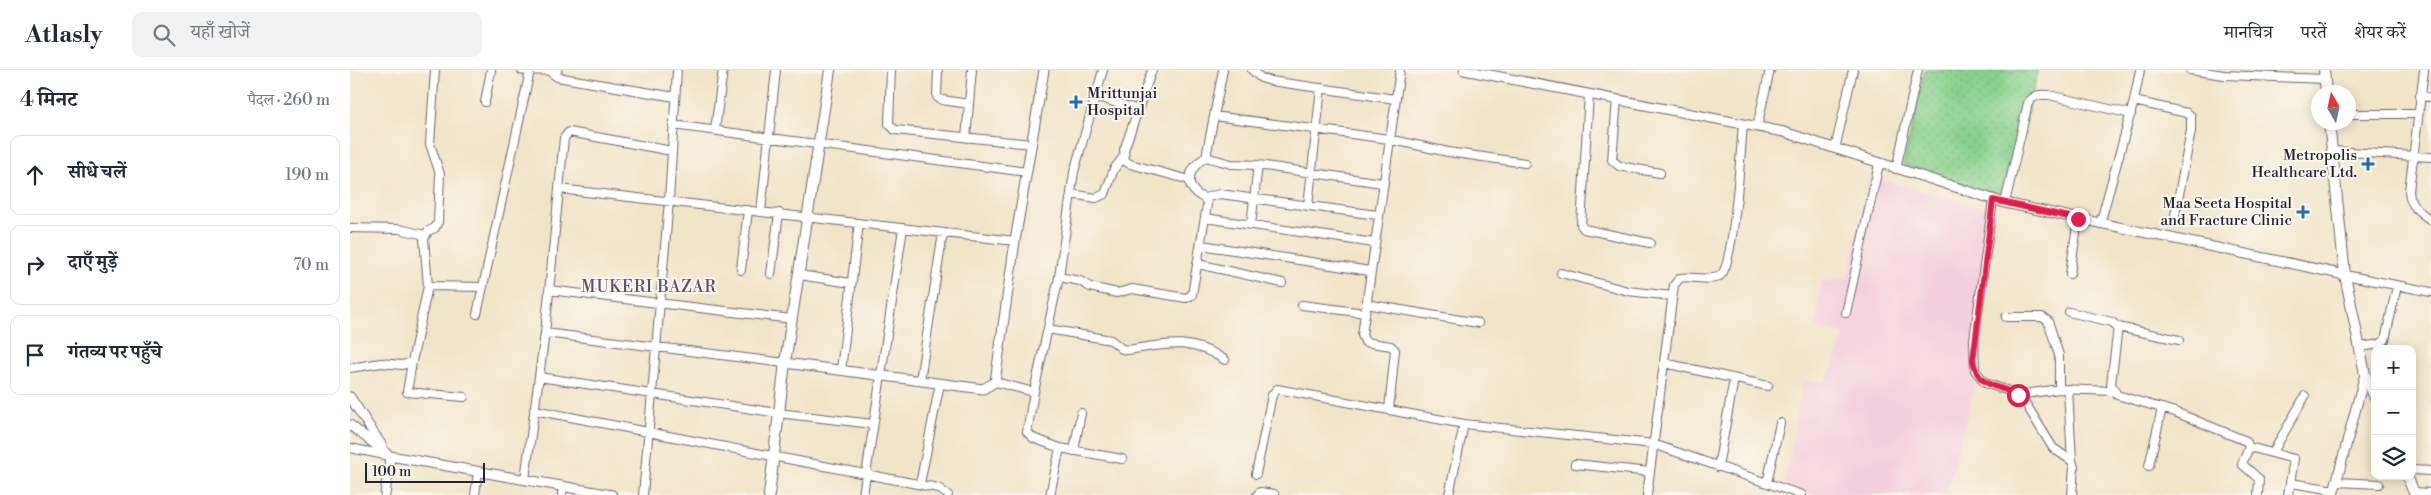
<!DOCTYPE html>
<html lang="hi">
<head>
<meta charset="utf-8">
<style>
	body { margin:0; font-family:"Libre Bodoni","Noto Serif Devanagari",serif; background:#f2f2f3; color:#1f2937 }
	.controls { position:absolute; right:15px; bottom:15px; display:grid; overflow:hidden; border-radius:10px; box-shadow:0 2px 12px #0003 }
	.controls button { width:45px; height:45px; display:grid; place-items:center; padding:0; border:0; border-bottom:1px solid #e0e1e3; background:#fff; color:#1f2937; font:25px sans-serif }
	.compass { position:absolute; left:1961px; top:15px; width:45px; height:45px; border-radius:50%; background:#fff; box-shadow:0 2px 12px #0003; rotate:351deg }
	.scale { position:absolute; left:15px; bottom:12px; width:120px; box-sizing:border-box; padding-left:5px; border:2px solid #22223b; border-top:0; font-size:14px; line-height:18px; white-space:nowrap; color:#22223b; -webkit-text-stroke:4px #fbf7ec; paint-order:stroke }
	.stop { position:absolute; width:15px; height:15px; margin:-11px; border:4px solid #e11d48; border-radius:50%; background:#fff }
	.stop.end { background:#e11d48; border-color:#fff; box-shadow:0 1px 5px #0008 }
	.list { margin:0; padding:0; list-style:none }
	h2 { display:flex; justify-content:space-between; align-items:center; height:65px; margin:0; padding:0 20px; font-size:21px }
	h2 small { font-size:16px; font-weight:400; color:#747a83 }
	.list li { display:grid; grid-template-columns:32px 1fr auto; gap:15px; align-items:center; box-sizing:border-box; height:80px; margin:0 10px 10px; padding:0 10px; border:1px solid #e0e1e3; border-radius:10px }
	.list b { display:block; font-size:19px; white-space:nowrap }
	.list em { font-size:16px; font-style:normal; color:#747a83 }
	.icon { flex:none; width:28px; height:28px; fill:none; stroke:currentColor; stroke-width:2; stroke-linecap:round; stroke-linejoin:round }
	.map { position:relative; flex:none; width:2081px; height:425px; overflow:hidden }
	header { display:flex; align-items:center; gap:30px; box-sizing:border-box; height:70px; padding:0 25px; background:#fff; border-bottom:1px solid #e0e1e3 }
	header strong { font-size:24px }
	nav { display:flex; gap:28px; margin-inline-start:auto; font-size:18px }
	.search { width:350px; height:45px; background:#f2f2f3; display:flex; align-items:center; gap:12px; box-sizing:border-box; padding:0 18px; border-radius:10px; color:#747a83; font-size:19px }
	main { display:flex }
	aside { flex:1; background:#fff }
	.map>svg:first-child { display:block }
</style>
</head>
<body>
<header>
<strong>Atlasly</strong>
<div class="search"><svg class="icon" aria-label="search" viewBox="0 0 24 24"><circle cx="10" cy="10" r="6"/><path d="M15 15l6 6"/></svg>यहाँ खोजें</div>
<nav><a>मानचित्र</a><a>परतें</a><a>शेयर करें</a></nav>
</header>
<main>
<aside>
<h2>4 मिनट<small>पैदल · 260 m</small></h2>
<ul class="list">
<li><svg class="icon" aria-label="ahead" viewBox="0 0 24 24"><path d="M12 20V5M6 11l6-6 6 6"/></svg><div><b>सीधे चलें</b></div><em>190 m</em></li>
<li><svg class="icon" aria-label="right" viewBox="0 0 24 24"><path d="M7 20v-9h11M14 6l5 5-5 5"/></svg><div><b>दाएँ मुड़ें</b></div><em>70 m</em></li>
<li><svg class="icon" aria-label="arrive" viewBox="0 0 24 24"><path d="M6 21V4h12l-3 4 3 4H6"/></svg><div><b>गंतव्य पर पहुँचे</b></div></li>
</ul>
</aside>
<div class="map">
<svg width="2081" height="425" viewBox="0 0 2081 425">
	<defs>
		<pattern id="park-dots" width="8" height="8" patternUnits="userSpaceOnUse" patternTransform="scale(1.25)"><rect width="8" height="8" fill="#88d18d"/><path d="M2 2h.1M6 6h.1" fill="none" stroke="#75b37b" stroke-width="1.8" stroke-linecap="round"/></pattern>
	</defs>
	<rect width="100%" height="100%" fill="#fbf7ec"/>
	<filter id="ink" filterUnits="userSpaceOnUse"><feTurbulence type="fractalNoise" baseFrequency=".02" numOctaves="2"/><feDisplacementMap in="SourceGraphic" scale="10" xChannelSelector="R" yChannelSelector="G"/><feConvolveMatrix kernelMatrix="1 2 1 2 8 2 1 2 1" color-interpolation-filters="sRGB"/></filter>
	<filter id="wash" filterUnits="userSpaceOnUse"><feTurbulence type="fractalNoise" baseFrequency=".0096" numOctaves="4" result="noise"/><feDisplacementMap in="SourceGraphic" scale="20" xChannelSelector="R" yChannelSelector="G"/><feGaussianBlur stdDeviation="1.12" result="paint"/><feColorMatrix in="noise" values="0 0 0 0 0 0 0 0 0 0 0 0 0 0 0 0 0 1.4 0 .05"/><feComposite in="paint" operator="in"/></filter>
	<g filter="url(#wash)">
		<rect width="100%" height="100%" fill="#f1e5c8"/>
		<path fill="#f4cfde" d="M1519 107 1646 142 1630 298 1596 425H1466L1435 414 1452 311 1476 312 1495 265 1465 257 1471 212 1497 208Z"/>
		<path fill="url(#park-dots)" stroke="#557a64" d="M1575 0H1688L1657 127 1553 95Z"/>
	</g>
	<g filter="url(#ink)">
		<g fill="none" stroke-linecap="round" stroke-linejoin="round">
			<defs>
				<path id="minor" d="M541 0 539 54 545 60 682 74
					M588 0 587 27 592 30 619 34
					M802 0 774 80 775 91 780 94 840 110
					M873 0 856 87 881 94 908 95 1032 113
					M902 0 911 8 921 11 1045 29
					M1840 0 1874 5 1975 9
					M2074 0 2059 121C2060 136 2069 142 2081 150
					M199 1 207 7 325 27
					M1239 24 1231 155 1234 159 1300 173
					M745 26 789 40
					M2070 26 2081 27
					M1267 30 1262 90 1269 96 1310 103
					M1784 31 1837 43 1841 46V61L1824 151
					M135 32 141 0
					M1998 44H2068
					M864 46 1039 69 1098 82 1175 93
					M323 55 677 102
					M1407 57 1420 0
					M365 60 373 0
					M616 68 622 0
					M1485 79 1503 0
					M1982 81 2081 87
					M1546 99 1568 0
					M209 119 214 68 219 62 322 81
					M721 124 746 128 755 124 764 99 774 86
					M854 128 870 124 1027 145
					M1643 130 1624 270 1625 300 1635 313 1662 322 1674 331 1703 378 1722 391 1724 397 1722 425
					M1655 133 1678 33C1684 25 1689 24 1699 25L1781 44
					M958 136 971 18
					M411 142 426 0
					M855 148 1024 173
					M1750 154 1784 31 1790 0
					M901 155 908 95
					M0 158 49 159 75 165
					M851 175 1020 201
					M848 194 932 213
					M391 200 398 140
					M1211 203 1278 221 1322 226
					M421 204 429 143
					M1720 204 1728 149
					M449 205 501 213
					M1995 205 2081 222
					M709 207 730 211 740 217 767 223 782 219 836 228 842 225 857 135 856 130C853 127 849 126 846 123 832 110 844 94 856 87
					M78 216 74 169 78 161 85 158 88 152 90 104 80 74 85 0
					M199 220 442 249
					M1016 234 1128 253
					M952 235 1015 243
					M1719 242 1762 252 1768 257 1761 314 1767 325 1825 342 1896 371 1899 377 1892 394 1909 409 1908 425
					M1496 243 1529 94
					M127 244 180 1
					M1656 247H1692L1698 251 1709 285V319
					M1768 257 1829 270
					M698 259 761 270 772 279 778 280C816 274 840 267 875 290
					M195 263 435 293
					M2010 277 2030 274 2035 270 2047 216
					M62 292 57 322 114 327
					M1314 293 1418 316
					M0 298 31 293 52 295 62 292 78 216 133 217
					M491 300 509 153
					M189 307 428 343 523 354
					M570 310 593 163
					M645 312 684 322 677 362 683 368 710 378 700 425
					M1718 319 1722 391
					M684 322 709 207 724 102 753 0
					M1668 325 1709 319 1763 321
					M184 340 588 418 598 425
					M1039 340 1045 280 1041 276 1015 272 1012 265 1050 0
					M1899 377 1944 389 1938 425
					M0 378 40 386
					M710 378 772 389
					M724 381 731 343
					M1923 382 1955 326
					M1225 394 1300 402
					M1799 396 1812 338
					M1368 397 1384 309
					M2062 400 2081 401
					M906 404 922 325 927 319 1114 354 1303 374 1452 425
					M175 409 195 263 209 119 665 171
					M1986 412 2029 414
					M1417 413 1430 353
					M1941 413 1984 420
					M570 414 590 313
					M2064 422 2081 423
					M125 425 128 401
					M212 425 213 416
					M293 425 319 131 327 0
					M513 425 553 158
					M907 425 910 422 924 424
					M1099 425 1114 354
					M1297 425 1324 215 1330 208C1341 205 1362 213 1371 205 1384 194 1391 77 1393 54"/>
				<path id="tertiary" d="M172 0H207
					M1114 0 1434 62 1655 133 1995 205
					M435 293 633 319 645 312 665 171 694 0
					M0 327 32 376
					M0 355 40 386 262 425
					M35 425 40 386
					M1983 425 2015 304"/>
				<path id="secondary" d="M1974 0 1976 22
					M1979 52 1995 205 2015 304 2025 328
					M2057 406 2065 425
					M419 425 435 293 480 0"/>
			</defs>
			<use href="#minor" stroke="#6a666c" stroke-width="10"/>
			<use href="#tertiary" stroke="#6a666c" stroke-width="11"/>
			<use href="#secondary" stroke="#6a666c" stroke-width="12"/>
			<use href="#minor" stroke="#fff" stroke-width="8"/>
			<use href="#tertiary" stroke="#fff" stroke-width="9"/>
			<use href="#secondary" stroke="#fff" stroke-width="10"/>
		</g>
	</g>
	<g fill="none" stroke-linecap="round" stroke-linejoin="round" filter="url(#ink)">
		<path stroke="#e11d48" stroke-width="6" d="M1668 325C1647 314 1628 319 1623 290L1643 130 1728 149"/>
	</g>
	<g fill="#1f6fb2" stroke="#fbf7ec" stroke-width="2">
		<path d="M723.5 24.5h5v5h5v5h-5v5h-5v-5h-5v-5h5z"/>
		<path d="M2015.5 86.5h5v5h5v5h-5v5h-5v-5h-5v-5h5z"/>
		<path d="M1950.5 134.5h5v5h5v5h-5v5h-5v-5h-5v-5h5z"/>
	</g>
	<g text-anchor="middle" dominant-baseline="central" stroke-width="4" stroke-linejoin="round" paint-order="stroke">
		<g font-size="15" fill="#22223b" stroke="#fbf7ec" text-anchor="end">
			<text x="737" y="23" text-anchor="start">Mrittunjai<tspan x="737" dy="17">Hospital</tspan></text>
			<text x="2007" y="85">Metropolis<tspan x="2007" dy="17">Healthcare Ltd.</tspan></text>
			<text x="1942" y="133">Maa Seeta Hospital<tspan x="1942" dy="17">and Fracture Clinic</tspan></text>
		</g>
		<g font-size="16" letter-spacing="1" fill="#5f4f75" stroke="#fbf7ec">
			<text x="299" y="217">MUKERI BAZAR</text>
		</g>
	</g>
</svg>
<div class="controls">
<button>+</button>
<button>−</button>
<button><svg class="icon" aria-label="layers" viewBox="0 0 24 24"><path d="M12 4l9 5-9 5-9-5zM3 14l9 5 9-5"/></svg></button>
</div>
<svg class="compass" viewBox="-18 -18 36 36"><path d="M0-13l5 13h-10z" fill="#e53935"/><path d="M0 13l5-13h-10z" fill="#747a83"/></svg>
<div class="scale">100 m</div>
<div class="stop" style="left:1668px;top:325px"></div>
<div class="stop end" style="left:1728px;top:149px"></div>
</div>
</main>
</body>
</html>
